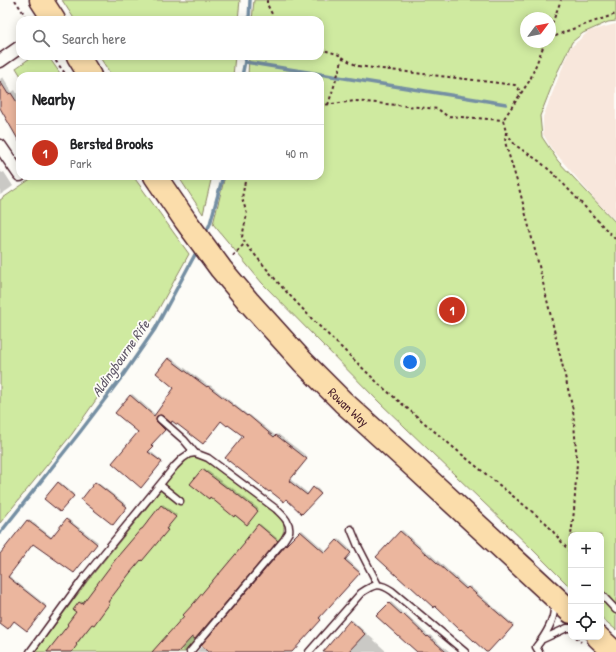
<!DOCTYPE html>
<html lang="en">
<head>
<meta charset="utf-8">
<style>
	body { margin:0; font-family:"Patrick Hand",sans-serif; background:#f2f2f2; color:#202124 }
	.controls { position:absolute; right:12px; bottom:12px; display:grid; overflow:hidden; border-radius:8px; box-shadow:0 2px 10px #0003 }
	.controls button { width:36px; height:36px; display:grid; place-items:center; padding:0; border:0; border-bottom:1px solid #e0e0e0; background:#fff; color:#202124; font:20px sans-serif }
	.compass { position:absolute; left:520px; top:12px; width:36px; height:36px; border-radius:50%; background:#fff; box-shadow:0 2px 10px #0003; rotate:58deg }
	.you { position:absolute; left:410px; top:362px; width:14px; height:14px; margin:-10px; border:3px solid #fff; border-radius:50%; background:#1a73e8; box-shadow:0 0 0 6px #1a73e833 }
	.badge { display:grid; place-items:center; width:26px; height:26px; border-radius:50%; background:#c8321e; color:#fff; font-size:13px; font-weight:700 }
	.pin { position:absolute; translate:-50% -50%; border:2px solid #fff; box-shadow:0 1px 4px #0006 }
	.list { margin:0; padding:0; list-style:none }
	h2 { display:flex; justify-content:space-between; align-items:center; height:52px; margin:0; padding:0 16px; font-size:17px }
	h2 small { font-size:13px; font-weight:400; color:#757577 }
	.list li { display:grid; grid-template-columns:26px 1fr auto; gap:12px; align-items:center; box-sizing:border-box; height:56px; padding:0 16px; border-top:1px solid #e0e0e0 }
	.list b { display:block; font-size:15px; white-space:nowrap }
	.list p { margin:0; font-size:13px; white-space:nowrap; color:#757577 }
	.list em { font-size:13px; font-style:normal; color:#757577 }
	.icon { flex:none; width:22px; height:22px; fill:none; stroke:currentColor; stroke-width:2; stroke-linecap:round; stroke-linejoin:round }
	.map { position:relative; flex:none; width:616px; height:652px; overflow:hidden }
	.search { position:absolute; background:#fff; box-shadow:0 2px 10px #0003; left:16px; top:16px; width:308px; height:44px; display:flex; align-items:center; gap:10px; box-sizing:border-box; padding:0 14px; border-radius:12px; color:#757577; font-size:15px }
	.panel { position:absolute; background:#fff; box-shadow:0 2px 10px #0003; left:16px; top:72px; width:308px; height:108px; border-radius:12px }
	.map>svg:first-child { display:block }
</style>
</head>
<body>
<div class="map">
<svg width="616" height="652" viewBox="0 0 616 652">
	<rect width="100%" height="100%" fill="#fdfcf7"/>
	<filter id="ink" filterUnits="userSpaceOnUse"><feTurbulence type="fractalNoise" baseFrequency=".025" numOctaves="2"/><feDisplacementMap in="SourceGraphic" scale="8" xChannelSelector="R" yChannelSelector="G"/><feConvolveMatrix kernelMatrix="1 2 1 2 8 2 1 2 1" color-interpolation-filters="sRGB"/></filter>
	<g filter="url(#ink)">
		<path fill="#f8e7dc" d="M616 24V221L598 203 551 148 543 134V117L570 48 589 31Z"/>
		<path fill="#cfeaa0" stroke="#8c8466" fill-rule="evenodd" d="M62 0H240L238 20H75Z
			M254 0H616V21L608 22 583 33 572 42 557 73 540 116 542 137 558 161 616 223V630L601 617V535H571V588L532 549 379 402 262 283 213 224 225 176H320V76H248L249 56H320V20H252ZM526 18H550V42H526Z
			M33 56H48L62 76H21L16 68Z
			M99 56H235L233 76H112Z
			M35 176H133L189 254 153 319 72 434 0 523V200Z
			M178 176H212L203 214Z
			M191 457 199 458 204 460 272 510C283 520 288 525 280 540L185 652H35L89 579 141 515 181 464 186 460Z"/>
		<path fill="#0003" d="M3 77 12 92 15 90 20 99V138L0 107V79Z
			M0 170 2 173 4 172 13 186 9 189 0 195Z
			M170 357 209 386 210 385 249 416 250 415 276 436 278 434 308 457 290 479 309 494 316 487 321 492 302 513 244 436 221 420 177 422 163 414 157 415V419L166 428 152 444 154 445 149 450 162 461 141 487 139 432 116 412 132 394 156 415 176 388 157 373Z
			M204 468 229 487 230 486 259 509 247 524 191 484Z
			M60 482 74 494 60 511 46 499Z
			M97 482 127 505 112 523 95 483Z
			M163 504 177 515 167 527 168 528 144 558 141 559 132 570 109 600 111 601 95 622 93 623 71 652H48L70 624 78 612 80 603 81 601 84 603Z
			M29 519 53 538 68 519 98 542 75 570 33 543 8 575 46 605 27 629 15 619 0 622V555Z
			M260 524 278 539 188 647 186 650 187 652H185L180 648 177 652H153L185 616 247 543 245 542Z
			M302 530 327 552 339 539 352 551 346 558 360 571 320 616 322 618 291 652H197L285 547Z
			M402 530 428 553V552L468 588 470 586 514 625 500 639 435 605 377 557Z
			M391 602 404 614 405 613 429 636 430 635 444 648V647L450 652H418L378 616Z
			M352 620 387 652H324Z"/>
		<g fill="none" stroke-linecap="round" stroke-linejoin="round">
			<path stroke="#758fa3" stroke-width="3.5" d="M249 20 250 0
				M245 62 506 104
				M242 76 246 56
				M205 234 210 224 223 176
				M0 533 80 432 121 378 155 329 198 249"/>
		</g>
		<path fill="#ebb69e" stroke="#4a1f2b" d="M0 81 8 94 11 93 20 107V143L0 108Z
			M168 358 207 387 208 386 247 416 248 415 274 437 276 435 307 459 289 481 307 495 313 487 321 494 302 514 286 499 284 502 270 491 269 492 225 458 243 436 228 425 227 426 221 421 203 444 177 424H176L172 421 171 423 161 415 157 416 156 418V421L165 430 151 445 153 447 148 452 162 462 141 488 112 463 138 432 115 413 130 395 154 416 174 388 156 373Z
			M202 469 227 488 228 487 258 511 247 525 235 515 234 517 210 497 209 499 190 484Z
			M58 482 74 496 60 512 44 499Z
			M95 482 127 507 113 525 81 500Z
			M161 505 176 517 166 529 168 530 142 561 141 560 130 573 108 602 110 603 94 625 92 624 76 644 77 645 72 652H47L68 625 67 624 76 612 73 610 79 602 82 604 118 556 141 529H142Z
			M66 519 97 544 74 573 33 544 8 577 46 607 27 631 14 621 8 629 0 623V554L27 520 51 538Z
			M258 524 278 541 195 639 192 637 178 652H152L184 616 183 615 194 603 218 574H219L245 543 244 542Z
			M300 531 325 553 337 540 351 553 345 560 360 573 319 618 321 620 292 652H209L201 645 285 546Z
			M400 531 426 554V553L466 589 468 587 513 626 500 641 499 640 488 652H486L461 629 460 630 435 606 434 608 409 585 408 586 376 557Z
			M389 603 402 615 403 614 427 637 428 636 446 652H417L408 644H407L376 616Z
			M350 620 365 634 348 652H323Z"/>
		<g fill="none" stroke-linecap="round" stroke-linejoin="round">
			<defs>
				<path id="lane" d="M160 419 184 440 195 453
					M160 485 180 501
					M351 529 358 546 378 585
					M601 594 616 610
					M543 639 567 628H571
					M30 652 83 579 175 466 183 458 189 454 195 453 208 458 276 509C282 515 291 522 289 532 288 534 285 538 284 540L190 652
					M309 652 361 593C374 584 379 582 392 591L465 652
					M539 652 536 647C545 636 557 617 553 604"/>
				<path id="street" d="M0 61 20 47
					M0 146 20 175"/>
				<g id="highway">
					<path d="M41 0 54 20"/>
					<path d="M78 56 90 76"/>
					<path id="s1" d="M155 176 185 220 221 269 248 301 303 362 343 402 419 471 571 612"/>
					<path d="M598 637 614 652"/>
				</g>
			</defs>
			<use href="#lane" stroke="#4a1f2b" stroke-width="9"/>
			<use href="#street" stroke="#4a1f2b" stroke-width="15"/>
			<use href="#highway" stroke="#4a1f2b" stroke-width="25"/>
			<path stroke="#4a1f2b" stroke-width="2" stroke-dasharray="3 3" stroke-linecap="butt" d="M15 0 28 20
				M267 0V4L275 20
				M550 29 561 0
				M550 39 564 32 616 14
				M545 42 530 80 503 120 506 132 515 145 539 161 555 175 616 240
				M320 49 337 54 357 66 515 85 522 93
				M52 56 67 76
				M320 105H323L355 101 438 109 447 116 503 120
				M328 105 343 58
				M506 132 505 142 519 188 539 266 573 410 577 462 574 511 569 551 571 556
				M246 176 242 198 247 214 242 237 245 243 281 286 313 320 381 386 460 453 546 523 569 551
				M233 256 245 243
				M576 637 581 642"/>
			<use href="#lane" stroke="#fdfcf7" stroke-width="6"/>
			<use href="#street" stroke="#fdfcf7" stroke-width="12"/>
			<use href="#highway" stroke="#fbddab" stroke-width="22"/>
		</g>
	</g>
	<g text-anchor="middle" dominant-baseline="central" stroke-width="3.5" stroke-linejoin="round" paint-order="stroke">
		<g font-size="13" fill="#4a1f2b" stroke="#fdfcf7">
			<text stroke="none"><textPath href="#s1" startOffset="302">Rowan Way</textPath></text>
		</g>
		<g font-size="14" font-style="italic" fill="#5f5767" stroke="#fdfcf7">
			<text transform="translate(120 358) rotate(-55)">Aldingbourne Rife</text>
		</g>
	</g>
</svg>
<div class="controls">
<button>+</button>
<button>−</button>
<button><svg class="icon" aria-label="locate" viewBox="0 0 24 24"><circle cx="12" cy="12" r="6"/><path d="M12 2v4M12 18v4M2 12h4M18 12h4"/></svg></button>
</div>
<svg class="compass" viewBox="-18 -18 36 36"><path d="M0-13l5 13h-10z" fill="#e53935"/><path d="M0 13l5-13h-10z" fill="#757577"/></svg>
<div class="you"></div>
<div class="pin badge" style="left:452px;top:310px">1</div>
<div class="search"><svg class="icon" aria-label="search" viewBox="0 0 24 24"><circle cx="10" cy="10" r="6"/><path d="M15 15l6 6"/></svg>Search here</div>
<section class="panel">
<h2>Nearby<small></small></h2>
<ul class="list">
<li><span class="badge">1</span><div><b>Bersted Brooks</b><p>Park</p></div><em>40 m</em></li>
</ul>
</section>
</div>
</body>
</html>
